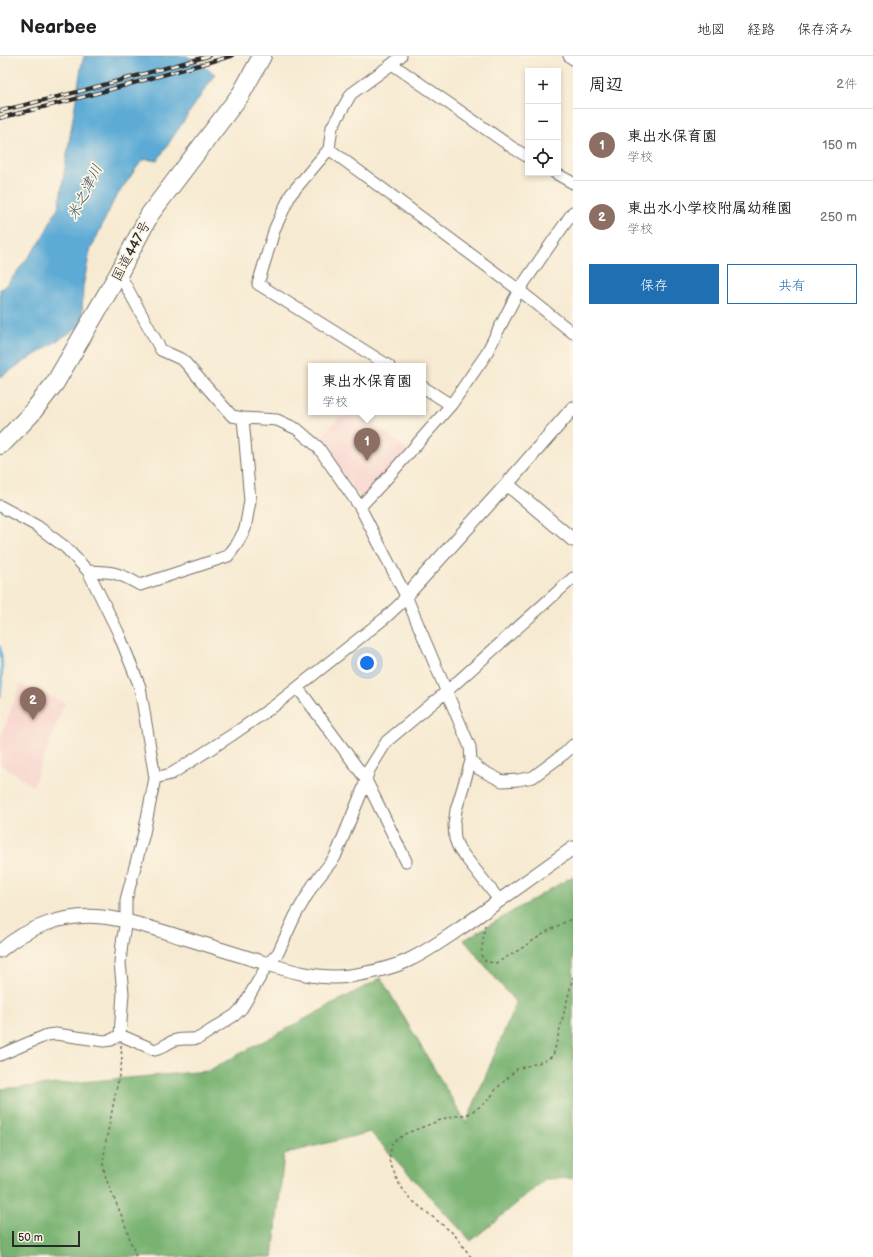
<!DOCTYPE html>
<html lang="ja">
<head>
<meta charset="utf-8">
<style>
	body { margin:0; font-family:"Balsamiq Sans","Klee One",sans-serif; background:#f6f6f6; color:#202124 }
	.controls { position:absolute; right:12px; top:12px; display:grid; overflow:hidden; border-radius:0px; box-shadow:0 2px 6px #0003 }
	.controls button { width:36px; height:36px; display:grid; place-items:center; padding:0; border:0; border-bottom:1px solid #e0e0e0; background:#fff; color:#202124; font:20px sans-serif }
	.scale { position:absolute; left:12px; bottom:10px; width:68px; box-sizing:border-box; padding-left:4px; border:2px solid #2b2b2b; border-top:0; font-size:11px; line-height:14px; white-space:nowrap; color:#2b2b2b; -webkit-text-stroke:3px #fcf5e5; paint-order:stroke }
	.you { position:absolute; left:367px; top:607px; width:14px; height:14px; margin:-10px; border:3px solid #fff; border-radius:50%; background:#1a73e8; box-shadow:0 0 0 6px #1a73e833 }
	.badge { display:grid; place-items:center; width:26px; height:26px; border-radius:50%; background:#1f6fb2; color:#fff; font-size:13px; font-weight:700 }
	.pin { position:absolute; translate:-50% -33px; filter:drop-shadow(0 1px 2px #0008) }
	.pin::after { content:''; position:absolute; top:21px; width:14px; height:12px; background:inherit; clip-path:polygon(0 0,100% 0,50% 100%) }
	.popup { position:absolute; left:308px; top:307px; width:118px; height:52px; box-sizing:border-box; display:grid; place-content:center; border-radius:0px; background:#fff; filter:drop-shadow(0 1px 3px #0005); font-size:13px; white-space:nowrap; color:#757577 }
	.popup b { font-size:15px; color:#202124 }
	.popup::after { content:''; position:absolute; left:50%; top:100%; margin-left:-8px; border:8px solid transparent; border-top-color:#fff }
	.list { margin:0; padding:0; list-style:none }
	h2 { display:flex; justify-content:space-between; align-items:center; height:52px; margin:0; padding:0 16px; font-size:17px }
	h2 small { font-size:13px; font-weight:400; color:#757577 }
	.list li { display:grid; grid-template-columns:26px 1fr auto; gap:12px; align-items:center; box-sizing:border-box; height:72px; padding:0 16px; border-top:1px solid #e0e0e0 }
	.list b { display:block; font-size:15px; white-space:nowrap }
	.list p { margin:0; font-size:13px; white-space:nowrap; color:#757577 }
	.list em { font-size:13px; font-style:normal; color:#757577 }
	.actions { display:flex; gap:8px; padding:12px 16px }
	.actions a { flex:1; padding:9px 0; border:1px solid #1f6fb2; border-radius:0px; text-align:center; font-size:14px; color:#1f6fb2 }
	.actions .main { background:#1f6fb2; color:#fff }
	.icon { flex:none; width:22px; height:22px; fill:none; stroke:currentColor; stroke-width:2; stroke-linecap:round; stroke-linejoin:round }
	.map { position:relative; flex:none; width:573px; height:1201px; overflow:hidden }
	header { display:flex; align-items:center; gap:24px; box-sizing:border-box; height:56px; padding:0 20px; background:#fff; border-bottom:1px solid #e0e0e0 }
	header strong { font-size:19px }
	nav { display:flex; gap:22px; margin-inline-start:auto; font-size:14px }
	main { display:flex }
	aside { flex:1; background:#fff }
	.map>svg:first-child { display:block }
</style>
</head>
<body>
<header>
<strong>Nearbee</strong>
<nav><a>地図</a><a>経路</a><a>保存済み</a></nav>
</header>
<main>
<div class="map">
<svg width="573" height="1201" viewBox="0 0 573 1201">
	<rect width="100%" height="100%" fill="#fcf5e5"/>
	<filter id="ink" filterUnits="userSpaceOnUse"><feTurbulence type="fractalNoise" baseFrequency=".025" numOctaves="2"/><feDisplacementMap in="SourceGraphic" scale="8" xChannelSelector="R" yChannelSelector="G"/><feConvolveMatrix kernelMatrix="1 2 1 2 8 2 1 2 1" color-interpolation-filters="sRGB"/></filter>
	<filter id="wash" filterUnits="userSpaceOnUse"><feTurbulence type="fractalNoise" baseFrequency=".012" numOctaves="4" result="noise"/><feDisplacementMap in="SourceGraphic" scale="16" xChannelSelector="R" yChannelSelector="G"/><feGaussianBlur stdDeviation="0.9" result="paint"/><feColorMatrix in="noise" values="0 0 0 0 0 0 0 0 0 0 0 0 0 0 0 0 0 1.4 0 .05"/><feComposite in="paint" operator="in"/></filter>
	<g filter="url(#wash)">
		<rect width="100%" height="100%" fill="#f7ead2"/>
		<path fill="#f7d0cc" d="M345 356H360L408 395 362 444 320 386 329 372Z
			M20 629 65 646 33 730 0 708V683Z"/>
		<path fill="#79b372" stroke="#526f4e" d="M573 820V1122L546 1123 471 1185 370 1076 284 1098 273 1201H0V1033L208 1015 381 922 466 1067 516 947 464 884Z"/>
		<path fill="#5baad5" stroke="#436a80" d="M84 0H187L215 18 157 105 146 103 140 107 114 144 90 195 83 231 82 265 79 271 0 321V233L5 231 41 185 59 149 81 12Z"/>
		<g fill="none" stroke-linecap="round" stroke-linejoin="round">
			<path stroke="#5baad5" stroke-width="2.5" d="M0 591C3 608 2 625 0 641"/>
		</g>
	</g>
	<g filter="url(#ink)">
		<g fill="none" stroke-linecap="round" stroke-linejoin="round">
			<defs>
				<path id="minor" d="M569 0 573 3
					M392 8 513 92 528 101
					M329 93 519 234 573 277
					M555 117 573 127
					M119 217 161 294 183 304 232 360 243 362 277 364 297 373 318 391 360 451 406 540 470 691 471 705 456 754 454 769 455 783 459 793 500 845
					M389 310 258 228 275 172 291 138 329 93 332 71 351 38 392 8 401 0
					M423 331 451 349
					M0 450 37 470 65 491 88 515 118 576 140 631 155 722 144 777 126 844V865L122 887 120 907 123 937 120 979
					M360 451 388 421 451 349 485 300 519 234 573 156
					M88 515C113 516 118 516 140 529L228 500 237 488 245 473 250 445 243 362
					M298 632 365 722 406 805
					M471 705 479 713 502 725 518 724 533 721 565 697 573 689
					M155 722 171 718 179 713 232 679 274 650 385 562 401 547 406 540
					M0 999 47 979 56 978 104 985 111 984 120 979 155 994C163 992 168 986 176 984 183 982 192 984 199 982L235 959 242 952 268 908 278 897 295 860 313 829 335 801 363 733 369 714 387 685 446 636 573 522"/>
				<path id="tertiary" d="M507 428 573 484
					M406 540 507 428 573 352
					M0 895C27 871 65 857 102 861 129 864 155 873 181 881 208 889 235 898 262 906 289 915 320 924 349 920 369 917 390 913 409 904 430 894 449 880 468 867 503 842 538 817 573 792"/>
				<path id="trunk" d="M0 389 5 385 30 359 55 327 119 217 150 158 241 38 262 0"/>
			</defs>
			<use href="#minor" stroke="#726e65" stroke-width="13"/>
			<use href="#tertiary" stroke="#726e65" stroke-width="15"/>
			<use href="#trunk" stroke="#726e65" stroke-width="20"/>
			<path stroke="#726e65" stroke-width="1.5" stroke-dasharray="3 3" stroke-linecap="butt" d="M485 869 481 899 486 906 496 907 514 897 548 875 573 862
				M121 989 122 1005 106 1085 103 1108 106 1123 123 1163 136 1201
				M471 1201 454 1178 409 1142 398 1126 389 1104 392 1087 407 1077 446 1062 468 1058 481 1050 490 1042 496 1033 517 1013 541 1006 553 1000 573 921"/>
			<use href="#minor" stroke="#fff" stroke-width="11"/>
			<use href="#tertiary" stroke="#fff" stroke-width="13"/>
			<use href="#trunk" stroke="#fff" stroke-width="18"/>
			<defs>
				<path id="rail" d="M0 55 81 35 209 0
					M0 62 83 41 232 0"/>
			</defs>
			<use href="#rail" stroke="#2b2b2b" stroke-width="4"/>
			<use href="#rail" stroke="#fcf5e5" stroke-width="2.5" stroke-dasharray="8" stroke-linecap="butt"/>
		</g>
	</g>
	<g text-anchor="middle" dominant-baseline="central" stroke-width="3.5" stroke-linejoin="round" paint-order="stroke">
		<g font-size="14" fill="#2b2b2b" stroke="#fcf5e5">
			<text transform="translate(131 195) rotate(-62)">国道447号</text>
		</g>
		<g font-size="15" font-style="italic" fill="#3c5766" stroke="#fcf5e5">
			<text transform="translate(85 136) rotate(-63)">米之津川</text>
		</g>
	</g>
</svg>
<div class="controls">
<button>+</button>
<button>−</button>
<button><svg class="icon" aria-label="locate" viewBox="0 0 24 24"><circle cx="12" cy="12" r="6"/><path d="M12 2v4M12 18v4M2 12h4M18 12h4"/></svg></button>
</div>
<div class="scale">50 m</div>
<div class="you"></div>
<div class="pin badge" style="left:367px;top:405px;background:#8d6e63">1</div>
<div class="popup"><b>東出水保育園</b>学校</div>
<div class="pin badge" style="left:33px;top:664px;background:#8d6e63">2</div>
</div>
<aside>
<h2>周辺<small>2件</small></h2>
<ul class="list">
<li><span class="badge" style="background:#8d6e63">1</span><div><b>東出水保育園</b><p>学校</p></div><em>150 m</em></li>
<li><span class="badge" style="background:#8d6e63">2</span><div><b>東出水小学校附属幼稚園</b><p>学校</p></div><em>250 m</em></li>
</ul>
<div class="actions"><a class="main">保存</a><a>共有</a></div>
</aside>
</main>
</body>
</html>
